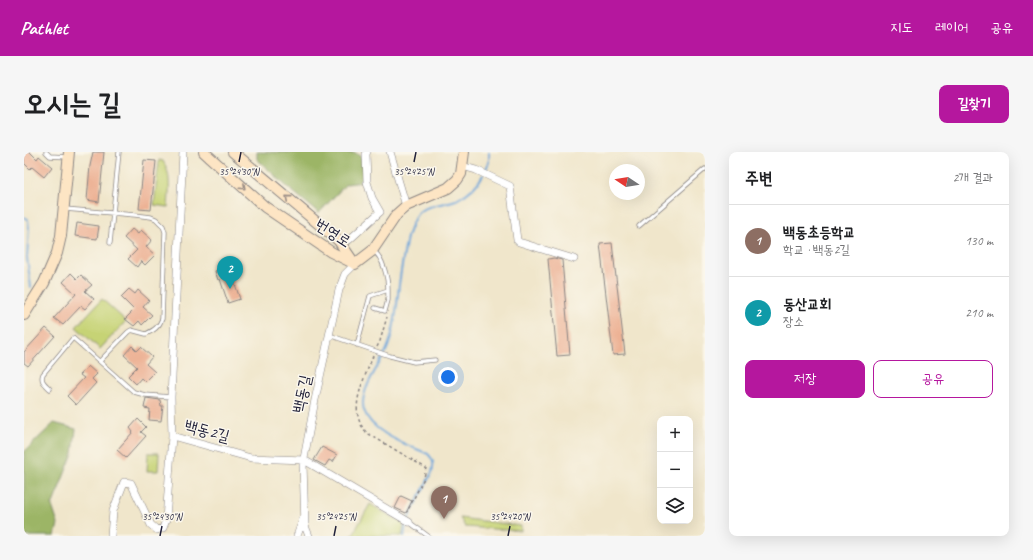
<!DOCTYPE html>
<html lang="ko">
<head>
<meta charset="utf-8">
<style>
	body { margin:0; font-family:Caveat,"Poor Story",sans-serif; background:#f6f6f6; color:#202124 }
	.controls { position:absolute; right:12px; bottom:12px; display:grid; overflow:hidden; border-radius:8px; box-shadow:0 4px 16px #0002 }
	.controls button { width:36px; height:36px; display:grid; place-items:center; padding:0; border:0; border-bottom:1px solid #e0e0e0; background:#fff; color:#202124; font:20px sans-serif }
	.compass { position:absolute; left:585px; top:12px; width:36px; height:36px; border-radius:50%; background:#fff; box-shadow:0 4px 16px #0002; rotate:282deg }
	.you { position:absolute; left:424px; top:225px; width:14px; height:14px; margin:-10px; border:3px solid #fff; border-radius:50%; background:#1a73e8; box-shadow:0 0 0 6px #1a73e833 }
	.badge { display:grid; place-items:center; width:26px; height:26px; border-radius:50%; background:#b5179e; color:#fff; font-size:13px; font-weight:700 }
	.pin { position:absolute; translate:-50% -33px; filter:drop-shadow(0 1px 2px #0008) }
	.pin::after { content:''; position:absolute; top:21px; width:14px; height:12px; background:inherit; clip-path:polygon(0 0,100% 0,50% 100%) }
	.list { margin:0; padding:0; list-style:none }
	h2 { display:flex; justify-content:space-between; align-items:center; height:52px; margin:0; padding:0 16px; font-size:17px }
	h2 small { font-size:13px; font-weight:400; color:#757577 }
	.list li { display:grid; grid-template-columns:26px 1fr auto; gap:12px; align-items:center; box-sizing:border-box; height:72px; padding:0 16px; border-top:1px solid #e0e0e0 }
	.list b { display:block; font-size:15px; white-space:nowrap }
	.list p { margin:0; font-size:13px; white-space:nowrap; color:#757577 }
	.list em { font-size:13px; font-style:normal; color:#757577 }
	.actions { display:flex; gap:8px; padding:12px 16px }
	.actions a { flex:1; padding:9px 0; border:1px solid #b5179e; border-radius:8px; text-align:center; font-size:14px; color:#b5179e }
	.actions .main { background:#b5179e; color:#fff }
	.icon { flex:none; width:22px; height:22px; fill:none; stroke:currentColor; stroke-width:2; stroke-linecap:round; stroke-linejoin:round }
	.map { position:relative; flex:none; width:681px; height:384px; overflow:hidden; border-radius:8px }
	header { display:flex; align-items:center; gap:24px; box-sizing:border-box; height:56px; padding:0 20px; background:#b5179e; color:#fff }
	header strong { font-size:19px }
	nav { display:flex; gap:22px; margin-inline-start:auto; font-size:14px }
	.intro { display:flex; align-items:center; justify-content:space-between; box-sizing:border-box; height:96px; padding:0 24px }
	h1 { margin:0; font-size:28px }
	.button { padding:10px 18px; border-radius:8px; background:#b5179e; color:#fff; font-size:14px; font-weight:700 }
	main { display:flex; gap:24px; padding:0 24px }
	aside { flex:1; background:#fff; border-radius:8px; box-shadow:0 4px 16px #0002 }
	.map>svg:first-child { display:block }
</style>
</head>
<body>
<header>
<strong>Pathlet</strong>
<nav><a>지도</a><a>레이어</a><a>공유</a></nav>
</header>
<div class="intro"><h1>오시는 길</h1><a class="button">길찾기</a></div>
<main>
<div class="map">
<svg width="681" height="384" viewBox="0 0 681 384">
	<rect width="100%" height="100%" fill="#fbf7ec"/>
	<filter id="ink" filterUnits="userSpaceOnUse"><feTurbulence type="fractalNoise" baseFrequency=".025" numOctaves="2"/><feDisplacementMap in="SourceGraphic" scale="8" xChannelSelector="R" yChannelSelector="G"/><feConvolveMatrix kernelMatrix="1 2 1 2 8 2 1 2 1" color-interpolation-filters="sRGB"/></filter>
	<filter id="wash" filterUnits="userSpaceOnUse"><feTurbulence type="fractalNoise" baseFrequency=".012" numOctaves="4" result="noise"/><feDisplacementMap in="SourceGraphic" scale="16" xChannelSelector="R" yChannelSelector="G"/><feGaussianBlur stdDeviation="0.9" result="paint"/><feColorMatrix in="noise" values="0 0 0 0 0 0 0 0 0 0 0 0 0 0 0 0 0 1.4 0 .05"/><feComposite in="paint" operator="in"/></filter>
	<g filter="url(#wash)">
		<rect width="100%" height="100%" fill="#f0e6cb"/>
		<path fill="#c6d375" stroke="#747a58" d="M135 8 139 9C148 23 145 39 144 55L130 53Z
			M78 147 102 169 76 197 52 175Z
			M124 301H135L134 319H123Z
			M346 352 380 372 378 384H328Z
			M436 366 497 374V379L441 375Z"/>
		<path fill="#9cb566" stroke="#5f6c50" d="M233 0 332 1 339 7 340 30 322 32 295 61 261 33 233 7Z
			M30 271 52 277 49 301 28 354 34 372 31 384H0V300Z"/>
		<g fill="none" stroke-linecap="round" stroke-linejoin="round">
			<path stroke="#6aa4d9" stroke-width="2" d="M461 19 465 10V0
				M0 65 4 68 5 76 3 106 7 135
				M384 367 408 320C410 312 410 308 404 302 384 293 347 281 340 258 334 240 356 213 363 197 371 179 373 152 375 133 377 117 380 101 383 85 386 77 389 65 395 60 406 51 422 53 434 47 443 42 454 33 459 23
				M380 384 382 372"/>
		</g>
		<g id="blocks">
			<path fill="#edb295" d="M0 0H6L13 7 15 4 28 15 20 25 8 15 6 17 0 11Z
				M69 0H80L75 50 63 48 66 14Z
				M120 8 132 9 127 58 115 57Z
				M53 71 75 74 73 87 51 84Z
				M108 77 114 82 117 78 128 88 122 95 131 103 121 113 117 109 113 115 104 107 113 98 100 86Z
				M588 91 601 202 589 203 576 92Z
				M530 106 538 108 546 203 533 204 524 107Z
				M208 113 211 122 208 123 216 147 204 151 196 127 194 128 191 119Z
				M47 121 53 127 57 123 68 133 61 139 70 147 61 157 57 154 39 173 30 166 52 142 39 130Z
				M105 137 111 142 114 138 125 148 119 155 128 163 118 173 115 169 110 174 101 167 110 158 97 145Z
				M22 176 31 184 4 214 0 211V200Z
				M108 194 113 199 117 195 128 205 122 212 131 220 121 230 117 226 112 232 104 224 113 215 100 203Z
				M64 214 73 222 68 227 72 231 52 253 43 244 60 226 56 223Z
				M122 246 136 248 137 254H139L137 269 125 268 126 257 120 256Z
				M114 267 122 275 117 280 122 284 102 306 93 298 109 280 106 276Z
				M298 295 313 303 309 310 305 308 301 314 290 308Z
				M377 344 388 349 382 361 371 356Z"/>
		</g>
	</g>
	<g filter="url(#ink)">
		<use href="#blocks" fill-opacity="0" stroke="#898483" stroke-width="1"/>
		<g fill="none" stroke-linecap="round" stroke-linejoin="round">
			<defs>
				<path id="lane" d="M22 0 26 4 44 5
					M41 57 111 63 127 65 132 67 139 74 141 80 138 167C135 175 130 178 122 182L107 178 104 180 76 209
					M615 74 681 17
					M86 91 95 0
					M351 156 361 159 364 148V138
					M305 183 366 204 390 210 411 208
					M333 193 346 144 364 138C364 127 359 104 349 99
					M26 237C21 232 16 229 19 222L49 186 110 240 121 243 147 245
					M385 370 404 384"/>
				<path id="street" d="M366 0 382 54
					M438 14 452 18 486 34 493 88 495 90 550 107
					M315 89 325 88 356 60 348 46 343 30 342 2 343 0
					M148 284 147 245 159 0
					M87 384 89 359 100 330 107 331 127 373 133 378 139 376 142 368 148 284 227 306 280 308 385 370
					M273 384 279 367
					M285 384 281 374 279 312 291 248 315 138 321 122 331 112"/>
				<path id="secondary" d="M180 0 241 55 307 100 331 112
					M209 0 315 89 330 111
					M331 112 348 99 373 62 382 54 424 36 433 28 437 22 440 0
					M0 163 20 131 33 101 37 84 45 0"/>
			</defs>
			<use href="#lane" stroke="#898483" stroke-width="5"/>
			<use href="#street" stroke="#898483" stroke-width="8"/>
			<use href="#secondary" stroke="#898483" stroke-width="12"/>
			<path stroke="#898483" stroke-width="1.5" stroke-dasharray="3 3" stroke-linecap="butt" d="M353 195 356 189 363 165
				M349 204C340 228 322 259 343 281L402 316 400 326 383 360"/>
			<use href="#lane" stroke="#fff" stroke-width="3.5"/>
			<use href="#street" stroke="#fff" stroke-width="7"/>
			<use href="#secondary" stroke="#fde5c4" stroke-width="10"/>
		</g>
		<defs><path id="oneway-chevron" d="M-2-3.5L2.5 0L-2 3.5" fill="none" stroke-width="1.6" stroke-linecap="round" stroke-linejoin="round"/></defs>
		<g stroke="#9a8d86">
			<use href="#oneway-chevron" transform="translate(219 35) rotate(42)"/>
			<use href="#oneway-chevron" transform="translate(264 46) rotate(-140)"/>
		</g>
	</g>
	<path fill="none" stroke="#22223b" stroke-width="1.5" d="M215 10 217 0M390 10 392 0M136 384 138 374M310 384 312 374M484 384 486 374"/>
	<g text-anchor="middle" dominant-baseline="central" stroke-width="3" stroke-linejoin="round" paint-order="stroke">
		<g font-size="16" fill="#22223b" stroke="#fbf7ec">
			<text transform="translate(309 81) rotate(32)">번영로</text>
			<text transform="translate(278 242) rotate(-78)">백동길</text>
			<text transform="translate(183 279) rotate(15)">백동2길</text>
		</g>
	</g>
	<g font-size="10" text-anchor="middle" fill="#22223b" stroke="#fbf7ec" stroke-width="3" stroke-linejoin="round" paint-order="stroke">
		<text x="215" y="23">35°24'30"N</text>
		<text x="390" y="23">35°24'25"N</text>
		<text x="138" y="368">35°24'30"N</text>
		<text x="312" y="368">35°24'25"N</text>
		<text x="486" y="368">35°24'20"N</text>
	</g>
</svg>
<div class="controls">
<button>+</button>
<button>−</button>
<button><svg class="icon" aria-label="layers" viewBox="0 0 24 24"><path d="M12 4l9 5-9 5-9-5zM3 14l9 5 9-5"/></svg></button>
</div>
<svg class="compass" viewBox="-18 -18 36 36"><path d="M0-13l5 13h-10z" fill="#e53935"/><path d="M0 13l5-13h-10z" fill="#757577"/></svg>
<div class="you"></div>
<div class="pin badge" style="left:420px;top:367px;background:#8d6e63">1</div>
<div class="pin badge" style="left:206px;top:137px;background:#0f9aa8">2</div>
</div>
<aside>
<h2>주변<small>2개 결과</small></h2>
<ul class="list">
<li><span class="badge" style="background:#8d6e63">1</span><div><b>백동초등학교</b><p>학교 · 백동2길</p></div><em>130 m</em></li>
<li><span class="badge" style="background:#0f9aa8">2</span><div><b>동산교회</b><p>장소</p></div><em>210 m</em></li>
</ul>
<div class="actions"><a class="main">저장</a><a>공유</a></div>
</aside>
</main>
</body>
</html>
